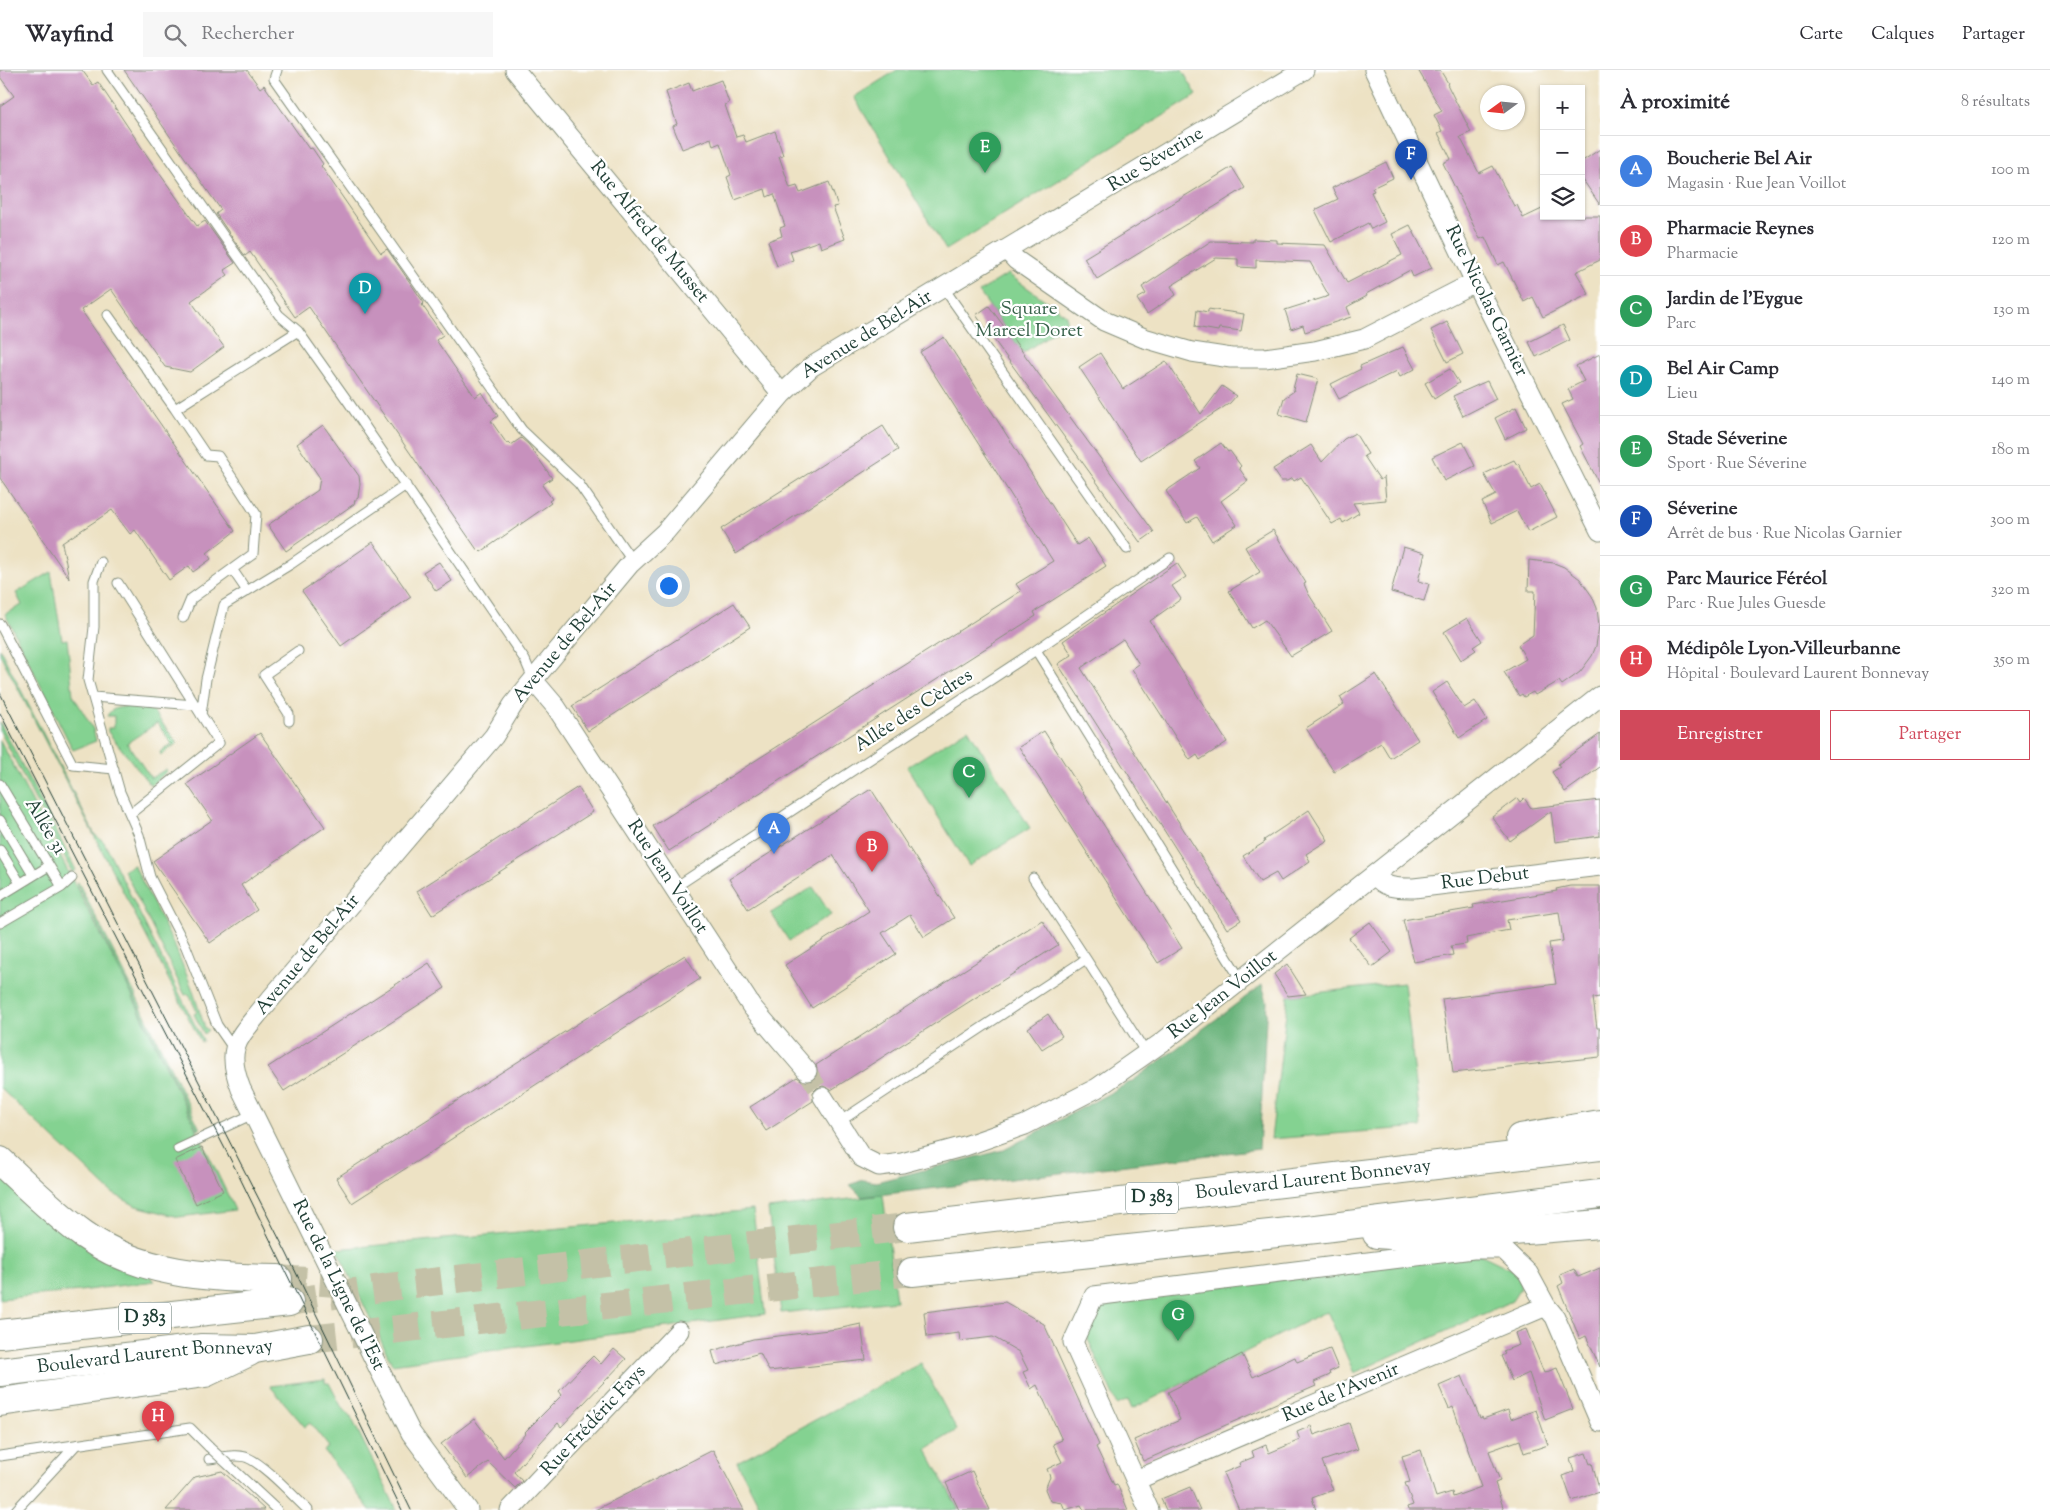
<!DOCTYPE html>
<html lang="fr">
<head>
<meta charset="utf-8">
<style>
	body { margin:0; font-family:"Sorts Mill Goudy",serif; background:#f7f7f7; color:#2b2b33 }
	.controls { position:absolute; right:15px; top:15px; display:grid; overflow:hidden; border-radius:0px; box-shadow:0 1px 4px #0004 }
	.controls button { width:45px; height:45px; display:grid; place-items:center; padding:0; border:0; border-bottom:1px solid #e1e1e2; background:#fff; color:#2b2b33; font:25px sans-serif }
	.compass { position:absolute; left:1480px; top:15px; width:45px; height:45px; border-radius:50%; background:#fff; box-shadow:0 1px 4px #0004; rotate:255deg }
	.you { position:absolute; left:668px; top:515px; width:18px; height:18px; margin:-12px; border:4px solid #fff; border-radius:50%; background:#1a73e8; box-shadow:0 0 0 8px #1a73e833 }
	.badge { display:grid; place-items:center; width:32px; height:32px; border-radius:50%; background:#d1495b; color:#fff; font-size:16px; font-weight:700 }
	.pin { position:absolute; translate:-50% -41px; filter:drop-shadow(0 1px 2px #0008) }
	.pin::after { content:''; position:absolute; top:26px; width:18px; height:15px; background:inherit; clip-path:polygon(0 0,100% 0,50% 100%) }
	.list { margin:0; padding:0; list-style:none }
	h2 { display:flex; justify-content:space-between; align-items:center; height:65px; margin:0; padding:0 20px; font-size:21px }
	h2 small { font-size:16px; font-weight:400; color:#7c7c81 }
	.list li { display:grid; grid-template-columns:32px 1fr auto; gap:15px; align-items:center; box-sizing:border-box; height:70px; padding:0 20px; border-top:1px solid #e1e1e2 }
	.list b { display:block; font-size:19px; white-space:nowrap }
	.list p { margin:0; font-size:16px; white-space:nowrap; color:#7c7c81 }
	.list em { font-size:16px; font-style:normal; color:#7c7c81 }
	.actions { display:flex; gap:10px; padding:15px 20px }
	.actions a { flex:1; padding:11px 0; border:1px solid #d1495b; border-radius:0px; text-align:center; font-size:18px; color:#d1495b }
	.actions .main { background:#d1495b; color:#fff }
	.icon { flex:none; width:28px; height:28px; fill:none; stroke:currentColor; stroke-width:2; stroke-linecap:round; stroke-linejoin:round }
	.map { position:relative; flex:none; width:1600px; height:1440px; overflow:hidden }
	header { display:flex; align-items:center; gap:30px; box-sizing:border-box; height:70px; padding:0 25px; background:#fff; border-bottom:1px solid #e1e1e2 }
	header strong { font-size:24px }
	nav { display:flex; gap:28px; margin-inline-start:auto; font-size:18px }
	.search { width:350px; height:45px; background:#f7f7f7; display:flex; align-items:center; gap:12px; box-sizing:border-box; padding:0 18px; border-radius:0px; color:#7c7c81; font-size:19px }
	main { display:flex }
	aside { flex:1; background:#fff }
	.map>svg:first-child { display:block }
</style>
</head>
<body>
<header>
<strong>Wayfind</strong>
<div class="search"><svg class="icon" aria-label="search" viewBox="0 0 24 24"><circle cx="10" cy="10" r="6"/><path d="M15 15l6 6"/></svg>Rechercher</div>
<nav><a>Carte</a><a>Calques</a><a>Partager</a></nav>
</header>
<main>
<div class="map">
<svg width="1600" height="1440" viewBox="0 0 1600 1440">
	<rect width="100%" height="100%" fill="#fff"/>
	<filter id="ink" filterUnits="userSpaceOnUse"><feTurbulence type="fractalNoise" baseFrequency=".02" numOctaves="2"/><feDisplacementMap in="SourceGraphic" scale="10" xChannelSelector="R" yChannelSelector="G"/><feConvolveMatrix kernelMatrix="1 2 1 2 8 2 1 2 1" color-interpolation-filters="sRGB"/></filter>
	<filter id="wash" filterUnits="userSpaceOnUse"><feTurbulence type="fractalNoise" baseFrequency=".0096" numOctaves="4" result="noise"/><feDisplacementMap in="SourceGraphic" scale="20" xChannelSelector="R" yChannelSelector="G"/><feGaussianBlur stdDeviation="1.12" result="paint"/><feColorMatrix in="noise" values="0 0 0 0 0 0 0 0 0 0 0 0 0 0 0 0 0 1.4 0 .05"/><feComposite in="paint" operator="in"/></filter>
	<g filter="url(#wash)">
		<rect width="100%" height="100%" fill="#ede2c4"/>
		<path fill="#84d291" stroke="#528862" d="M897 0H1182L1197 25 946 180 854 27Z
			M1008 204 1066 245V253L1023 283 979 222Z
			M51 502 62 570 67 569 73 625 93 659 96 671 73 680 5 544 22 535 16 523Z
			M0 579 95 765 104 772 203 971 201 972 0 584Z
			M138 636 153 641 177 673 161 685 160 682 172 674 157 653 127 673 151 708 166 699 167 701 151 716 108 662V658H114V646H107C112 635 128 637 138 636Z
			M0 652 76 800 72 802 0 661Z
			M968 659 1030 758 969 796 907 697Z
			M0 670 128 917 235 1140 179 1147 136 1136 112 1123 0 1018Z
			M134 795 176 879 192 918 205 958 208 960 204 964 194 944 197 942 189 924 185 925 124 800Z
			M78 812 133 920 200 1059 198 1060 128 915 76 813Z
			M813 817 831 845 789 871 771 843Z
			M1404 913 1421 1057 1271 1069 1288 926Z
			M0 1104 152 1208 155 1211 80 1221 0 1229Z
			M883 1125 896 1231 781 1243 768 1139Z
			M753 1140 765 1244 392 1294 337 1179Z
			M1480 1184 1517 1202 1521 1217 1512 1231 1354 1303 1327 1241 1132 1339 1128 1330 1117 1335 1083 1258 1095 1232Z
			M921 1293 957 1360 926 1379 959 1440H762L737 1392Z
			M325 1309V1313H329L341 1336 351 1347 397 1440H370L324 1381 329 1377 310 1353 305 1357 270 1316Z"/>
		<path fill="#6bb47b" stroke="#457858" d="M1262 915 1267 931 1259 1079 862 1127 850 1115 863 1110 876 1112 1004 1080 1134 1010Z"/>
		<g id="blocks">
			<path fill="#c791bd" d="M0 0H82L93 15 98 12 152 93 197 156 205 151 235 193 224 200 228 205 191 231 224 277 190 302 165 297 111 219 81 240 235 461 207 483 211 489 193 502 189 496 169 510 135 460 130 464 112 440 62 473 69 508 0 408V36L14 26 0 7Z
				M124 0H247L260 18 264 15 309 79 312 78 323 94 321 96 381 183 387 179 424 233 422 235 443 265 436 270 475 327 482 322 498 346 491 351 507 374 509 373 511 375 521 368 529 375 552 408 542 415 552 429 549 431 551 433 481 482 479 480 478 481 309 237 295 247 250 182 245 186 216 144 221 140Z
				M1418 0H1440L1448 13 1447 14 1471 62 1460 67 1479 103 1493 96 1514 136 1517 135 1523 148 1544 138V146H1600V190L1576 202 1589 224 1543 247 1533 227 1524 232 1504 192 1498 195 1485 167 1480 169 1443 93 1451 89 1438 63 1442 61 1434 45 1442 41Z
				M721 10 729 33 725 35 736 67 743 65 746 72 775 61 783 85 779 86 790 118 797 116 800 123 829 112 838 136 833 137 845 169 821 178 819 171 790 181 793 190 777 196 768 171 782 166 780 158 785 156 774 124 767 127 765 119 735 130 727 107 731 105 720 73 713 76 711 68 682 79 673 56 677 54 666 22 689 13 692 21Z
				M1600 79V135L1581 107V92Z
				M1386 92 1393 108 1372 118 1374 121 1371 122 1385 152 1371 159 1368 153 1331 172 1315 140 1338 129 1332 118Z
				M1232 97 1245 118 1097 209 1084 188Z
				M1410 155 1432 198 1413 207 1410 200 1366 224 1367 226 1347 237 1351 247 1305 262 1303 255 1291 259 1285 240 1329 226 1310 192 1256 190V198L1238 197V189L1216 188 1171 216 1176 225 1147 244 1137 229 1146 224 1142 217 1211 171 1253 172V169L1277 170V173L1325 175 1347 213 1402 185 1392 164Z
				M989 236 1154 462 1140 472 976 245Z
				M1208 239 1244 244 1241 261 1219 258 1218 261 1195 257 1197 240 1208 242Z
				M1447 252 1463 284 1447 292 1431 260Z
				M1563 255 1570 270 1536 287 1529 272Z
				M944 267 1077 475 1088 468 1106 496 1034 542 1036 546 669 781 653 756 1021 521 1016 514 1053 491 920 282Z
				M1403 277 1415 299 1400 307 1397 301 1339 329 1331 314 1361 299 1360 296Z
				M1100 283 1123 319 1166 291 1201 344 1222 316 1236 326 1230 333 1141 391 1079 297Z
				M1600 284V415L1580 376 1583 374 1562 334 1573 329 1568 319 1584 311 1576 296Z
				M1450 299 1459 313 1434 329 1425 313Z
				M1297 304 1318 309 1306 352 1279 344 1284 328 1294 321 1293 319Z
				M1487 311 1496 329 1463 346 1453 326Z
				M1516 337 1526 358 1505 369 1495 348Z
				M323 355 359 406 360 414 358 428 355 430 354 434 286 481 268 455 318 420 320 408 297 374Z
				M883 356 898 380 736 484 721 459Z
				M1355 363 1368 384 1364 386 1380 410 1384 407 1386 430 1353 433 1359 443 1343 453 1341 449 1332 454 1301 407 1294 411 1292 408 1287 411H1281L1273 399 1311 375 1322 392 1344 369Z
				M1463 372 1475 396 1444 411 1432 387Z
				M1221 373 1228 382 1230 381 1241 396 1239 398 1248 411 1221 431 1237 455 1212 471 1197 447 1187 453 1166 421 1200 398 1195 391Z
				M1514 390 1517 395 1519 394 1531 419 1540 414 1557 447 1528 462 1517 441 1492 453 1482 432 1496 425 1484 404Z
				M1273 460 1306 513 1304 514 1308 523 1332 561 1291 586 1265 550 1252 558 1229 521 1260 502 1245 477Z
				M373 472 411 527 341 576 302 521Z
				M1403 477 1425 483 1418 511 1429 514 1424 531 1391 522Z
				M1529 490 1554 493 1564 497 1580 509 1592 526 1597 538 1599 556 1596 576 1592 586 1580 602 1562 615 1559 611 1535 625 1533 622 1524 627 1522 624 1519 626 1504 602 1526 589 1518 575 1533 565 1535 521H1528Z
				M439 492 452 511 436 521 423 502Z
				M1177 493 1186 507 1172 516 1181 529 1150 551 1227 672 1200 690 1197 685 1190 690 1132 599 1139 594 1123 569 1081 598 1241 850 1227 859 1058 594 1072 585 1063 571Z
				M734 533 750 557 588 661 572 636Z
				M1467 548 1482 571 1473 577 1476 580 1461 590 1444 562Z
				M1376 604 1418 670 1390 688 1381 673 1334 702 1306 658 1344 634 1340 627Z
				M1447 612 1464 638 1475 631 1487 650 1459 668 1432 622Z
				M1044 661 1182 878 1158 893 1019 677Z
				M260 663 325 757 241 815 257 840 210 873 153 791 212 750 187 714Z
				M1600 664V697L1565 722 1552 702 1560 697 1558 694Z
				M578 717 593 742 432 845 417 821Z
				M871 719 954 848 924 867 910 845 882 863 896 884 812 938 785 895 869 841 833 785 748 839 729 809Z
				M1517 728 1520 732 1524 728 1531 738 1600 730V766L1555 772 1551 741 1510 771 1492 747Z
				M1309 740 1328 770 1306 784 1310 791 1281 811 1276 803 1260 812 1243 786 1265 772 1264 770Z
				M1570 816H1600V927L1593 928 1597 958H1600V987L1453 1003 1448 963H1447L1442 929 1556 914 1549 873 1563 871 1559 842 1507 850 1509 860 1466 868 1467 874 1451 876 1453 885 1414 892 1403 850 1474 838 1473 835 1557 821 1556 819Z
				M1042 850 1058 875 831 1020 823 1016 817 1018 813 1022V1031L766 1061 750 1037 797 1007 804 1012 814 1010 818 1004 816 995Z
				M1370 852 1392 882 1372 897 1349 868Z
				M685 885 700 909 352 1133 336 1108Z
				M429 893 445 918 284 1021 268 997Z
				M1287 894 1306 924 1288 926 1274 904Z
				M1048 944 1062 966 1042 979 1028 958Z
				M202 1077 223 1121 196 1134 175 1090Z
				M1600 1198V1297L1586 1266 1580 1269 1558 1216 1563 1213 1560 1205 1574 1199 1578 1207Z
				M1005 1232 1044 1254 1099 1375 1096 1377 1114 1415 1117 1414 1128 1440H1084L1081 1435 1065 1440 1062 1433 1050 1431 1045 1419 1050 1407 1047 1399 1062 1392 1053 1374 1062 1370 1037 1315 1031 1319 1023 1302 1028 1300 1019 1282 993 1267 960 1271 959 1263 927 1267 924 1242Z
				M861 1254 866 1290 769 1301 760 1283 716 1295 712 1281 753 1269 837 1259Z
				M1526 1259 1544 1303 1557 1298 1573 1339 1545 1350 1529 1303 1512 1311 1501 1286 1505 1284 1503 1281 1519 1275 1515 1263Z
				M614 1279 626 1289 561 1357 558 1353 514 1402 522 1411 515 1418 488 1392 467 1408 441 1374 474 1349 504 1388 526 1363 525 1362 562 1325 559 1321 579 1300 593 1286 601 1294Z
				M1330 1279 1338 1298 1329 1302 1330 1305 1314 1312 1316 1316 1143 1391 1134 1370 1180 1350 1168 1322 1242 1284 1253 1307 1295 1287 1297 1292Z
				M1462 1306 1480 1348 1482 1347 1483 1349 1508 1340 1511 1349 1536 1340 1548 1375 1524 1383 1520 1370 1489 1381 1500 1411 1495 1413 1504 1440H1408L1407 1437 1413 1435 1405 1413 1410 1412 1402 1386 1421 1380 1436 1427 1452 1422 1453 1427 1481 1417 1453 1337 1449 1339 1439 1316Z
				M1349 1353 1358 1379 1322 1391 1333 1420 1312 1428 1316 1440H1239L1223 1403 1240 1396 1239 1393 1254 1387 1252 1381 1266 1375 1269 1383 1300 1370 1297 1362 1311 1356 1314 1365Z
				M713 1380 744 1440H595Z
				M1586 1383 1590 1394 1592 1393 1600 1422 1572 1431 1563 1406 1574 1402 1570 1388Z
				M222 1401 265 1440H166L195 1407Z
				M972 1401 990 1440H959L946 1413Z
				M1190 1417 1200 1440H1166L1161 1429Z"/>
		</g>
	</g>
	<g filter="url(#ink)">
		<use href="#blocks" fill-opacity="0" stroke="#86907c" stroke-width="1"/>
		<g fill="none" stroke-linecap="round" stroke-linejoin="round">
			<path stroke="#c4c1a7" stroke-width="19" stroke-dasharray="19 9" stroke-linecap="butt" d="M807 1001 823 1027"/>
			<path stroke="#c4c1a7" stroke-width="28" stroke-dasharray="28 14" stroke-linecap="butt" d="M278 1209 336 1213
				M289 1232 388 1217 907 1157
				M309 1269 912 1202"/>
			<defs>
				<path id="lane" d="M107 0 279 245 298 261 347 330 525 590 533 609
					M277 0 274 9 522 360 579 414 633 492
					M943 217 1127 479
					M108 245 175 339 298 261
					M175 339 206 385 218 386 256 444 253 484 191 529 183 548
					M101 492 94 511V557L88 610 120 722 139 765 150 807 186 877 217 955 233 978
					M232 499 247 521
					M118 513 219 673 130 744
					M0 554 73 695 114 699
					M1036 580 1241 910
					M93 627 195 635
					M201 645 206 609 224 535 291 494 406 415
					M289 651V644L264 605 298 581
					M0 714 62 817
					M0 750 33 805
					M0 780 20 813
					M1033 808 1086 889
					M674 818 1036 580 1170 488
					M0 826 49 796
					M0 853 62 817 72 808
					M839 1052 1086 889 1146 983
					M178 1079 253 1044
					M0 1386 190 1358 209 1377
					M209 1389C221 1388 237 1383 248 1388 265 1395 293 1426 308 1440
					M234 1400 277 1440
					M16 1440 76 1375"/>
				<path id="street" d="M515 0 782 324
					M1374 0 1475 212 1600 461
					M1007 180 1016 190 1104 251 1144 268 1192 282 1231 288H1265L1315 281 1364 269 1475 212
					M533 610 556 637 752 937 807 1001
					M1375 805C1385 819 1397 818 1414 818L1600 796
					M823 1027 861 1087 879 1096 902 1093 965 1076 1025 1055 1097 1018 1164 971 1600 626
					M321 1181 241 1019C225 978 237 970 262 939L494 666 513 635 529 615 630 494 665 462 782 324 811 297 1304 0
					M380 1301 411 1363 468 1440
					M1136 1410 1546 1236
					M510 1440 679 1261
					M1149 1440 1073 1272 1094 1226 1473 1179H1503L1528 1203 1546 1236 1555 1247 1600 1352"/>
				<g id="highway">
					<path d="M1520 1068 1600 1054"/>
					<path d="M0 1091C27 1116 54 1143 83 1164 140 1205 211 1208 278 1209"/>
					<path id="s1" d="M907 1157 1600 1076"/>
					<path d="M1377 1164 1429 1168 1600 1154"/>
					<path d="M912 1202 1316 1159 1600 1124"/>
					<path d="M0 1264 289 1232"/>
					<path id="s2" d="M0 1302 202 1278 255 1279 309 1269"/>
					<path d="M0 1332 205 1303 249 1282"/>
				</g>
			</defs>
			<use href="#lane" stroke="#86907c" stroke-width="11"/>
			<use href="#street" stroke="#86907c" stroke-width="21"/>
			<use href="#highway" stroke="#86907c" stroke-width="30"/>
			<use href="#lane" stroke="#fff" stroke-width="9"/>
			<use href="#street" stroke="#fff" stroke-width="19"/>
			<use href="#highway" stroke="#fff" stroke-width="28"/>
			<path stroke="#1f3d34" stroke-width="1" d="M0 623 287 1184 411 1440
				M0 643 238 1104 402 1440"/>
			<defs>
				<path id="lane-bridge" d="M209 1377 234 1400"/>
				<path id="street-bridge" d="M321 1181 380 1301"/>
			</defs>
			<use href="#lane-bridge" stroke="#86907c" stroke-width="11" stroke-linecap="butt"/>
			<use href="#street-bridge" stroke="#86907c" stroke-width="21" stroke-linecap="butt"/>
			<use href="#lane-bridge" stroke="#fff" stroke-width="9"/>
			<use href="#street-bridge" stroke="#fff" stroke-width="19"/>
		</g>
	</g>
	<g text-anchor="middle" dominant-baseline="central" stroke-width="4.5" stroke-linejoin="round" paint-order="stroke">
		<g fill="#fff" stroke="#627771" stroke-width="1">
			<rect x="1126" y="1112.5" width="52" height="31" rx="4"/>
			<rect x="119" y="1232.5" width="52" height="31" rx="4"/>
		</g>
		<g font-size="18" font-weight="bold" fill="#1f3d34">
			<text x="1152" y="1128">D 383</text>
			<text x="145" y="1248">D 383</text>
		</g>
		<g font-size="19" fill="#1f3d34" stroke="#fff">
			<text transform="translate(1156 90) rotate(-31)">Rue Séverine</text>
			<text transform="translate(649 162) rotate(51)">Rue Alfred de Musset</text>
			<text transform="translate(1486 231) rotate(64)">Rue Nicolas Garnier</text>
			<text transform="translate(867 265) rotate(-32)">Avenue de Bel-Air</text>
			<text transform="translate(565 573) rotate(-50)">Avenue de Bel-Air</text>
			<text transform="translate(914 641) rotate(-33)">Allée des Cèdres</text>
			<text transform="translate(45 757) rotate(59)">Allée 31</text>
			<text transform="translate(667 807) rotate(57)">Rue Jean Voillot</text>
			<text transform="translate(1485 809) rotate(-7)">Rue Debut</text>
			<text transform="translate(308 885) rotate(-50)">Avenue de Bel-Air</text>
			<text transform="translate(1223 925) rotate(-38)">Rue Jean Voillot</text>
			<text stroke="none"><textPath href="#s1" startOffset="409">Boulevard Laurent Bonnevay</textPath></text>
			<text transform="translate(338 1215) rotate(64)">Rue de la Ligne de l'Est</text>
			<text stroke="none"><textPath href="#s2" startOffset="156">Boulevard Laurent Bonnevay</textPath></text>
			<text transform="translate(1341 1323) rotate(-23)">Rue de l'Avenir</text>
			<text transform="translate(594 1351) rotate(-47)">Rue Frédéric Fays</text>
		</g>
		<g font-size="19" fill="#38624b" stroke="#fff">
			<text x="1029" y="239">Square<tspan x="1029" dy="22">Marcel Doret</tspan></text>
		</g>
	</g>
</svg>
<div class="controls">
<button>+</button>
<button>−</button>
<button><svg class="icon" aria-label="layers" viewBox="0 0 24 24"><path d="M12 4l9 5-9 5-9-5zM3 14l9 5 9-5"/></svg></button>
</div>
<svg class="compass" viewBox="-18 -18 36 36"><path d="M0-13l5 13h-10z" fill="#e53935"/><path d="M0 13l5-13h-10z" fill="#7c7c81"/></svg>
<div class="you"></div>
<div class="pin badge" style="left:774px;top:784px;background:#3f7fe0">A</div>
<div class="pin badge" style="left:872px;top:802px;background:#e0444e">B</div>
<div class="pin badge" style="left:969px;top:728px;background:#2e9e5b">C</div>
<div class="pin badge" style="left:365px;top:244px;background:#0f9aa8">D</div>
<div class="pin badge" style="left:985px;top:103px;background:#2e9e5b">E</div>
<div class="pin badge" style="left:1411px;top:110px;background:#1a4fb4">F</div>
<div class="pin badge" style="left:1178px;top:1271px;background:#2e9e5b">G</div>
<div class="pin badge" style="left:158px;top:1372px;background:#e0444e">H</div>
</div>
<aside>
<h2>À proximité<small>8 résultats</small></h2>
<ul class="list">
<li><span class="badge" style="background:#3f7fe0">A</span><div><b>Boucherie Bel Air</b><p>Magasin · Rue Jean Voillot</p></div><em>100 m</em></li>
<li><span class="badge" style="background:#e0444e">B</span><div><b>Pharmacie Reynes</b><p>Pharmacie</p></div><em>120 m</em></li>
<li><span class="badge" style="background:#2e9e5b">C</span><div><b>Jardin de l'Eygue</b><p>Parc</p></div><em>130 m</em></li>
<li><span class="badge" style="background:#0f9aa8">D</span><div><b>Bel Air Camp</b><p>Lieu</p></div><em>140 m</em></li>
<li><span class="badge" style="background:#2e9e5b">E</span><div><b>Stade Séverine</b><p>Sport · Rue Séverine</p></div><em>180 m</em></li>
<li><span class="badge" style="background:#1a4fb4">F</span><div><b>Séverine</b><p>Arrêt de bus · Rue Nicolas Garnier</p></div><em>300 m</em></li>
<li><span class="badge" style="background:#2e9e5b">G</span><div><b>Parc Maurice Féréol</b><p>Parc · Rue Jules Guesde</p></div><em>320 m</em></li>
<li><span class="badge" style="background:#e0444e">H</span><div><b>Médipôle Lyon-Villeurbanne</b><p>Hôpital · Boulevard Laurent Bonnevay</p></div><em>350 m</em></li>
</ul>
<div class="actions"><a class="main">Enregistrer</a><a>Partager</a></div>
</aside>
</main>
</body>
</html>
